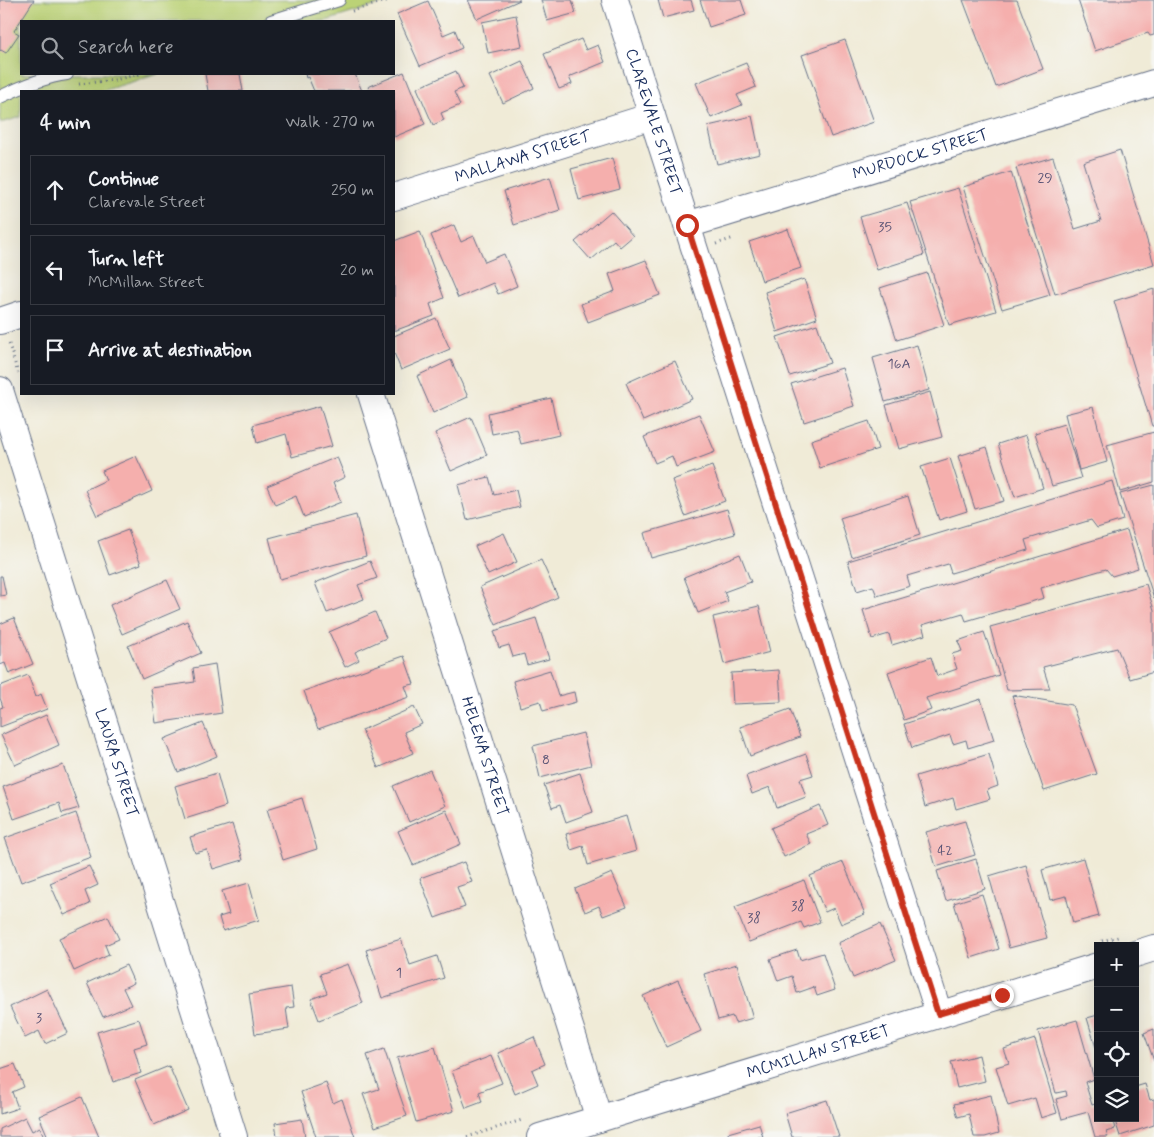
<!DOCTYPE html>
<html lang="en">
<head>
<meta charset="utf-8">
<style>
	body { margin:0; font-family:Mynerve,sans-serif; background:#20242c; color:#f1f3f6 }
	.controls { position:absolute; right:15px; bottom:15px; display:grid; overflow:hidden; border-radius:0px; box-shadow:0 5px 20px #0002 }
	.controls button { width:45px; height:45px; display:grid; place-items:center; padding:0; border:0; border-bottom:1px solid #363941; background:#171b24; color:#f1f3f6; font:25px sans-serif }
	.stop { position:absolute; width:15px; height:15px; margin:-11px; border:4px solid #c8321e; border-radius:50%; background:#fff }
	.stop.end { background:#c8321e; border-color:#fff; box-shadow:0 1px 5px #0008 }
	.list { margin:0; padding:0; list-style:none }
	h2 { display:flex; justify-content:space-between; align-items:center; height:65px; margin:0; padding:0 20px; font-size:21px }
	h2 small { font-size:16px; font-weight:400; color:#9ea1a6 }
	.list li { display:grid; grid-template-columns:32px 1fr auto; gap:15px; align-items:center; box-sizing:border-box; height:70px; margin:0 10px 10px; padding:0 10px; border:1px solid #363941; border-radius:0px }
	.list b { display:block; font-size:19px; white-space:nowrap }
	.list p { margin:0; font-size:16px; white-space:nowrap; color:#9ea1a6 }
	.list em { font-size:16px; font-style:normal; color:#9ea1a6 }
	.icon { flex:none; width:28px; height:28px; fill:none; stroke:currentColor; stroke-width:2; stroke-linecap:round; stroke-linejoin:round }
	.map { position:relative; flex:none; width:1154px; height:1137px; overflow:hidden }
	.search { position:absolute; background:#171b24; box-shadow:0 5px 20px #0002; left:20px; top:20px; width:375px; height:55px; display:flex; align-items:center; gap:12px; box-sizing:border-box; padding:0 18px; border-radius:0px; color:#9ea1a6; font-size:19px }
	.panel { position:absolute; background:#171b24; box-shadow:0 5px 20px #0002; left:20px; top:90px; width:375px; height:305px; border-radius:0px }
	.map>svg:first-child { display:block }
</style>
</head>
<body>
<div class="map">
<svg width="1154" height="1137" viewBox="0 0 1154 1137">
	<rect width="100%" height="100%" fill="#f6f6f2"/>
	<filter id="ink" filterUnits="userSpaceOnUse"><feTurbulence type="fractalNoise" baseFrequency=".02" numOctaves="2"/><feDisplacementMap in="SourceGraphic" scale="10" xChannelSelector="R" yChannelSelector="G"/><feConvolveMatrix kernelMatrix="1 2 1 2 8 2 1 2 1" color-interpolation-filters="sRGB"/></filter>
	<filter id="wash" filterUnits="userSpaceOnUse"><feTurbulence type="fractalNoise" baseFrequency=".0096" numOctaves="4" result="noise"/><feDisplacementMap in="SourceGraphic" scale="20" xChannelSelector="R" yChannelSelector="G"/><feGaussianBlur stdDeviation="1.12" result="paint"/><feColorMatrix in="noise" values="0 0 0 0 0 0 0 0 0 0 0 0 0 0 0 0 0 1.4 0 .05"/><feComposite in="paint" operator="in"/></filter>
	<g filter="url(#wash)">
		<rect width="100%" height="100%" fill="#f0ebd7"/>
		<path fill="#bbd276" stroke="#6b806a" d="M0 0H393L326 21H21V74H158L102 91H21V117L0 123Z"/>
		<g id="blocks">
			<path fill="#f5afad" d="M0 0H34L14 31 19 34 6 53 1 50 0 51Z
				M468 0H520L477 19Z
				M541 0H572L576 13 547 21Z
				M658 0H691L694 10 663 18Z
				M700 0H741L746 15 709 27Z
				M963 0H1017L1043 69 996 87Z
				M1078 0H1154V35L1150 36 1148 33 1095 51Z
				M428 1 443 35 455 30 462 48 420 66 397 14Z
				M516 15 522 46 488 53 482 22Z
				M581 39 586 50 598 45 605 62 569 77 572 84 559 89 544 54Z
				M845 40 874 122 831 137 802 55Z
				M522 61 534 88 503 103 490 76Z
				M746 63 756 87 737 95 742 105 711 118 696 83Z
				M456 71 463 88 454 92 460 105 441 113 444 120 433 125 417 88Z
				M404 72 425 124 394 137V91H370L368 87Z
				M205 74H240L243 91H208Z
				M305 74H355L362 91H314L308 77 306 78Z
				M752 116 760 154 717 164 708 126Z
				M1120 150 1154 264 1055 294 1016 168 1053 157 1075 229 1101 221 1083 162Z
				M612 158 620 189 579 200 571 169Z
				M1011 172 1050 295 1002 309 963 187Z
				M550 177 560 210 514 225 504 191Z
				M958 188 996 311 949 325 910 202Z
				M907 203 924 255 877 270 860 217Z
				M611 211 633 236 620 247 614 240 591 260 575 242Z
				M454 225 461 242 474 236 485 262 504 254 517 286 498 294 493 283 458 298 431 235Z
				M788 229 801 268 762 281 749 242Z
				M420 231 444 298 430 304 434 316 394 331V241Z
				M646 260 660 295 588 322 581 304 615 291 609 274Z
				M927 273 944 325 897 340 880 288Z
				M804 279 817 318 777 332 765 292Z
				M1154 289V426H1152L1114 301Z
				M436 318 450 349 401 370 394 353V336Z
				M817 324 830 363 790 376 777 337Z
				M917 345 929 390 885 402 873 358Z
				M451 360 468 397 433 413 417 376Z
				M675 361 692 399 643 421 626 383Z
				M842 368 854 406 804 422 791 384Z
				M930 392 942 437 899 449 886 405Z
				M551 398 559 435 521 444 517 429 492 434 488 413Z
				M320 406 332 446 292 457 286 434 257 443 253 425Z
				M1093 407 1107 462 1079 470 1065 414Z
				M699 414 715 452 676 467 672 456 655 463 644 437Z
				M471 417 487 455 451 471 435 433Z
				M869 421 878 449 820 468 811 440Z
				M1064 424 1081 478 1052 486 1035 433Z
				M1154 432V482L1120 492 1107 445Z
				M1026 435 1043 488 1015 497 998 444Z
				M987 447 1004 501 975 509 958 456Z
				M136 456 152 491 97 516 85 490 106 480 102 471Z
				M337 457 345 477 333 483 341 502 304 517 296 496 275 505 267 486Z
				M950 458 967 511 939 520 921 467Z
				M712 466 725 501 685 516 672 480Z
				M489 477 494 495 516 490 520 507 467 520 458 485Z
				M1112 481 1123 520 1097 528 1091 520 1025 540 1028 550 951 573 948 564 907 576 910 586 877 596 873 586 857 591 848 561Z
				M1154 485V598L1120 494Z
				M908 496 920 535 852 557 840 518Z
				M727 509 735 534 651 558 644 533Z
				M356 515 366 556 280 579 269 538Z
				M128 530 141 564 110 575 98 541Z
				M1127 530 1138 568 1112 576 1106 569 1041 588 1044 598 966 621 963 613 922 625 925 635 892 645 889 634 872 639 863 610Z
				M504 533 517 562 488 575 475 546Z
				M740 554 751 582 724 592 728 601 698 613 684 577Z
				M541 560 558 597 496 625 480 587Z
				M370 561 377 578 358 585 364 599 327 613 315 583Z
				M0 576H2L6 595 0 596Z
				M167 580 180 609 122 634 110 605Z
				M1146 584 1154 610V672L1130 679 1117 648 1043 667 1050 689 1007 690 990 627Z
				M759 606 770 652 724 664 713 617Z
				M375 612 386 638 355 652 359 660 345 667 329 632Z
				M14 618 33 664 9 674 5 663 0 665V624Z
				M536 618 549 659 527 665 524 654 513 657 509 645 499 648 494 631Z
				M187 621 201 653 142 679 128 646Z
				M984 632 999 675 926 698 931 710 904 720 888 672 931 657 937 676 957 669 952 654 962 651 958 641Z
				M404 656 414 684 405 686 409 697 318 729 304 691Z
				M215 664 222 713 156 723 151 688 195 682 193 668Z
				M550 670 558 696 574 692 576 702 543 711 540 701 520 707 513 681Z
				M779 670 781 702 733 704 731 673Z
				M28 675 36 697 41 694 47 709 0 727V708L3 707 0 698V686Z
				M1012 695 1072 705 1097 774 1044 791Z
				M981 699 994 740 968 748 966 740 953 744 950 735 912 748 904 724Z
				M414 707 422 724 404 732 413 753 378 768 362 730Z
				M790 709 800 737 750 756 740 727Z
				M46 715 59 745 15 765 1 735Z
				M203 723 217 756 178 772 164 739Z
				M583 733 591 765 540 778 533 746Z
				M806 754 813 775 800 779 806 797 777 808 770 787 752 794 746 776Z
				M989 754 998 786 987 790 990 799 956 809 953 798 925 807 916 776Z
				M63 765 79 808 62 813 59 803 14 819 3 787Z
				M430 770 445 806 409 822 393 786Z
				M217 773 226 806 185 819 175 786Z
				M580 773 593 812 566 822 560 805 552 808 544 785Z
				M302 798 317 849 283 860 267 809Z
				M820 806 828 825 806 834 811 844 784 857 771 828Z
				M446 810 461 844 413 865 398 831Z
				M76 813 91 857 21 882 5 838Z
				M626 816 636 851 588 865 583 846 571 850 566 834Z
				M965 821 975 855 936 867 926 832Z
				M232 824 243 860 213 869 207 850 195 853 190 837Z
				M1083 858 1099 916 1073 923 1066 896 1050 900 1042 870Z
				M976 859 985 889 946 901 937 871Z
				M464 862 472 882 457 887 465 907 435 918 420 878Z
				M843 862 865 914 841 924 834 908 825 912 810 876Z
				M1026 865 1047 938 1009 948 989 876Z
				M89 866 98 885 85 891 90 904 64 915 50 883Z
				M612 873 627 907 603 916 599 906 585 912 575 889Z
				M804 880 820 922 804 928 801 922 749 942 735 907Z
				M249 883 259 920 223 931 219 917 229 914 222 891Z
				M982 894 999 949 971 958 954 903Z
				M108 916 119 939 105 945 109 955 74 971 59 938Z
				M880 924 896 960 853 978 838 943Z
				M401 939 410 965 437 956 444 978 382 998 366 950Z
				M797 950 800 960 823 953 835 990 817 996 814 987 797 993 792 976 778 981 770 959Z
				M348 964 363 1003 319 1020 311 999 327 993 320 974Z
				M737 964 753 1018 735 1023 732 1016 718 1020 704 974Z
				M126 965 134 983 123 988 131 1005 103 1017 87 983Z
				M678 980 701 1031 666 1047 643 996Z
				M291 987 294 1007 286 1008 289 1029 255 1034 249 994Z
				M47 989 68 1033 45 1044 39 1031 25 1038 10 1007Z
				M1098 1015V1051H1097L1087 1018Z
				M139 1019 147 1044 134 1048 141 1073 113 1082 97 1032Z
				M1077 1020 1094 1079 1085 1082 1092 1105 1098 1103V1118H1112L1115 1129 1106 1132 1108 1137H1095L1088 1112 1062 1119 1056 1099 1067 1096 1066 1091 1056 1093 1038 1031Z
				M1154 1029V1061L1144 1033Z
				M534 1037 545 1064 532 1070 538 1084 515 1094 498 1053Z
				M1035 1039 1057 1113 1041 1118 1035 1098 1008 1106 996 1067 1009 1063 1004 1049Z
				M435 1047 454 1111 416 1122 397 1058Z
				M384 1049 407 1116 375 1127 363 1094 379 1089 367 1055Z
				M979 1055 985 1081 957 1088 951 1062Z
				M491 1056 502 1083 479 1092 482 1102 466 1108 452 1071Z
				M15 1064 24 1087 12 1092 18 1108 0 1114V1069Z
				M169 1066 188 1110 154 1125 135 1080Z
				M326 1083 333 1103 342 1099 355 1137H316L301 1092Z
				M1145 1084 1150 1100 1154 1099V1125L1120 1136 1114 1118H1135V1087Z
				M991 1095 999 1133 985 1137H974L969 1114 958 1117 954 1104Z
				M82 1097 99 1137H48L39 1116Z
				M827 1100 839 1137H792L785 1113Z
				M25 1117 32 1131 40 1127 44 1137H0V1129Z
				M302 1119 305 1137H277L275 1123Z
				M759 1124 763 1137H729L728 1133Z"/>
		</g>
	</g>
	<g filter="url(#ink)">
		<use href="#blocks" fill-opacity="0" stroke="#667188" stroke-width="1"/>
		<g fill="none" stroke-linecap="round" stroke-linejoin="round">
			<defs>
				<path id="lane" d="M271 21 339 0
					M0 97C21 87 44 77 67 74"/>
				<g id="street">
					<path id="s1" d="M615 0 939 1014"/>
					<path id="s2" d="M394 197 652 116"/>
					<path id="s3" d="M687 225 1154 83"/>
					<path d="M0 321 21 314"/>
					<path id="s4" d="M0 390 234 1137"/>
					<path id="s5" d="M371 394 599 1119"/>
					<path d="M1135 954 1154 948"/>
					<path id="s6" d="M540 1137 1098 966"/>
				</g>
			</defs>
			<use href="#lane" stroke="#667188" stroke-width="14"/>
			<use href="#street" stroke="#667188" stroke-width="28"/>
			<path stroke="#667188" stroke-width="3" stroke-dasharray="1 4" stroke-linecap="butt" d="M352 11 389 0
				M79 84 114 80 140 74
				M716 244 734 238
				M9 344 18 373
				M1102 941 1118 937
				M467 1137 522 1120"/>
			<use href="#lane" stroke="#fff" stroke-width="12"/>
			<use href="#street" stroke="#fff" stroke-width="26"/>
		</g>
	</g>
	<g fill="none" stroke-linecap="round" stroke-linejoin="round" filter="url(#ink)">
		<path stroke="#c8321e" stroke-width="6" d="M687 225 938 1014 1002 995"/>
	</g>
	<g text-anchor="middle" dominant-baseline="central" stroke-width="4" stroke-linejoin="round" paint-order="stroke">
		<g font-size="14" fill="#524f72">
			<text x="1045" y="178">29</text>
			<text x="885" y="227">35</text>
			<text x="899" y="364">16A</text>
			<text x="546" y="760">8</text>
			<text x="945" y="851">42</text>
			<text x="798" y="906">38</text>
			<text x="754" y="918">38</text>
			<text x="399" y="973">1</text>
			<text x="39" y="1018">3</text>
		</g>
		<g font-size="16" fill="#1b2f5e" stroke="#f6f6f2">
			<text stroke="none"><textPath href="#s1" startOffset="128">CLAREVALE STREET</textPath></text>
			<text stroke="none"><textPath href="#s3" startOffset="244">MURDOCK STREET</textPath></text>
			<text stroke="none"><textPath href="#s2" startOffset="135">MALLAWA STREET</textPath></text>
			<text stroke="none"><textPath href="#s5" startOffset="380">HELENA STREET</textPath></text>
			<text stroke="none"><textPath href="#s4" startOffset="391">LAURA STREET</textPath></text>
			<text stroke="none"><textPath href="#s6" startOffset="291">MCMILLAN STREET</textPath></text>
		</g>
	</g>
</svg>
<div class="controls">
<button>+</button>
<button>−</button>
<button><svg class="icon" aria-label="locate" viewBox="0 0 24 24"><circle cx="12" cy="12" r="6"/><path d="M12 2v4M12 18v4M2 12h4M18 12h4"/></svg></button>
<button><svg class="icon" aria-label="layers" viewBox="0 0 24 24"><path d="M12 4l9 5-9 5-9-5zM3 14l9 5 9-5"/></svg></button>
</div>
<div class="stop" style="left:687px;top:225px"></div>
<div class="stop end" style="left:1002px;top:995px"></div>
<div class="search"><svg class="icon" aria-label="search" viewBox="0 0 24 24"><circle cx="10" cy="10" r="6"/><path d="M15 15l6 6"/></svg>Search here</div>
<section class="panel">
<h2>4 min<small>Walk · 270 m</small></h2>
<ul class="list">
<li><svg class="icon" aria-label="ahead" viewBox="0 0 24 24"><path d="M12 20V5M6 11l6-6 6 6"/></svg><div><b>Continue</b><p>Clarevale Street</p></div><em>250 m</em></li>
<li><svg class="icon" aria-label="left" viewBox="0 0 24 24"><path d="M17 20v-9H6M10 6l-5 5 5 5"/></svg><div><b>Turn left</b><p>McMillan Street</p></div><em>20 m</em></li>
<li><svg class="icon" aria-label="arrive" viewBox="0 0 24 24"><path d="M6 21V4h12l-3 4 3 4H6"/></svg><div><b>Arrive at destination</b></div></li>
</ul>
</section>
</div>
</body>
</html>
